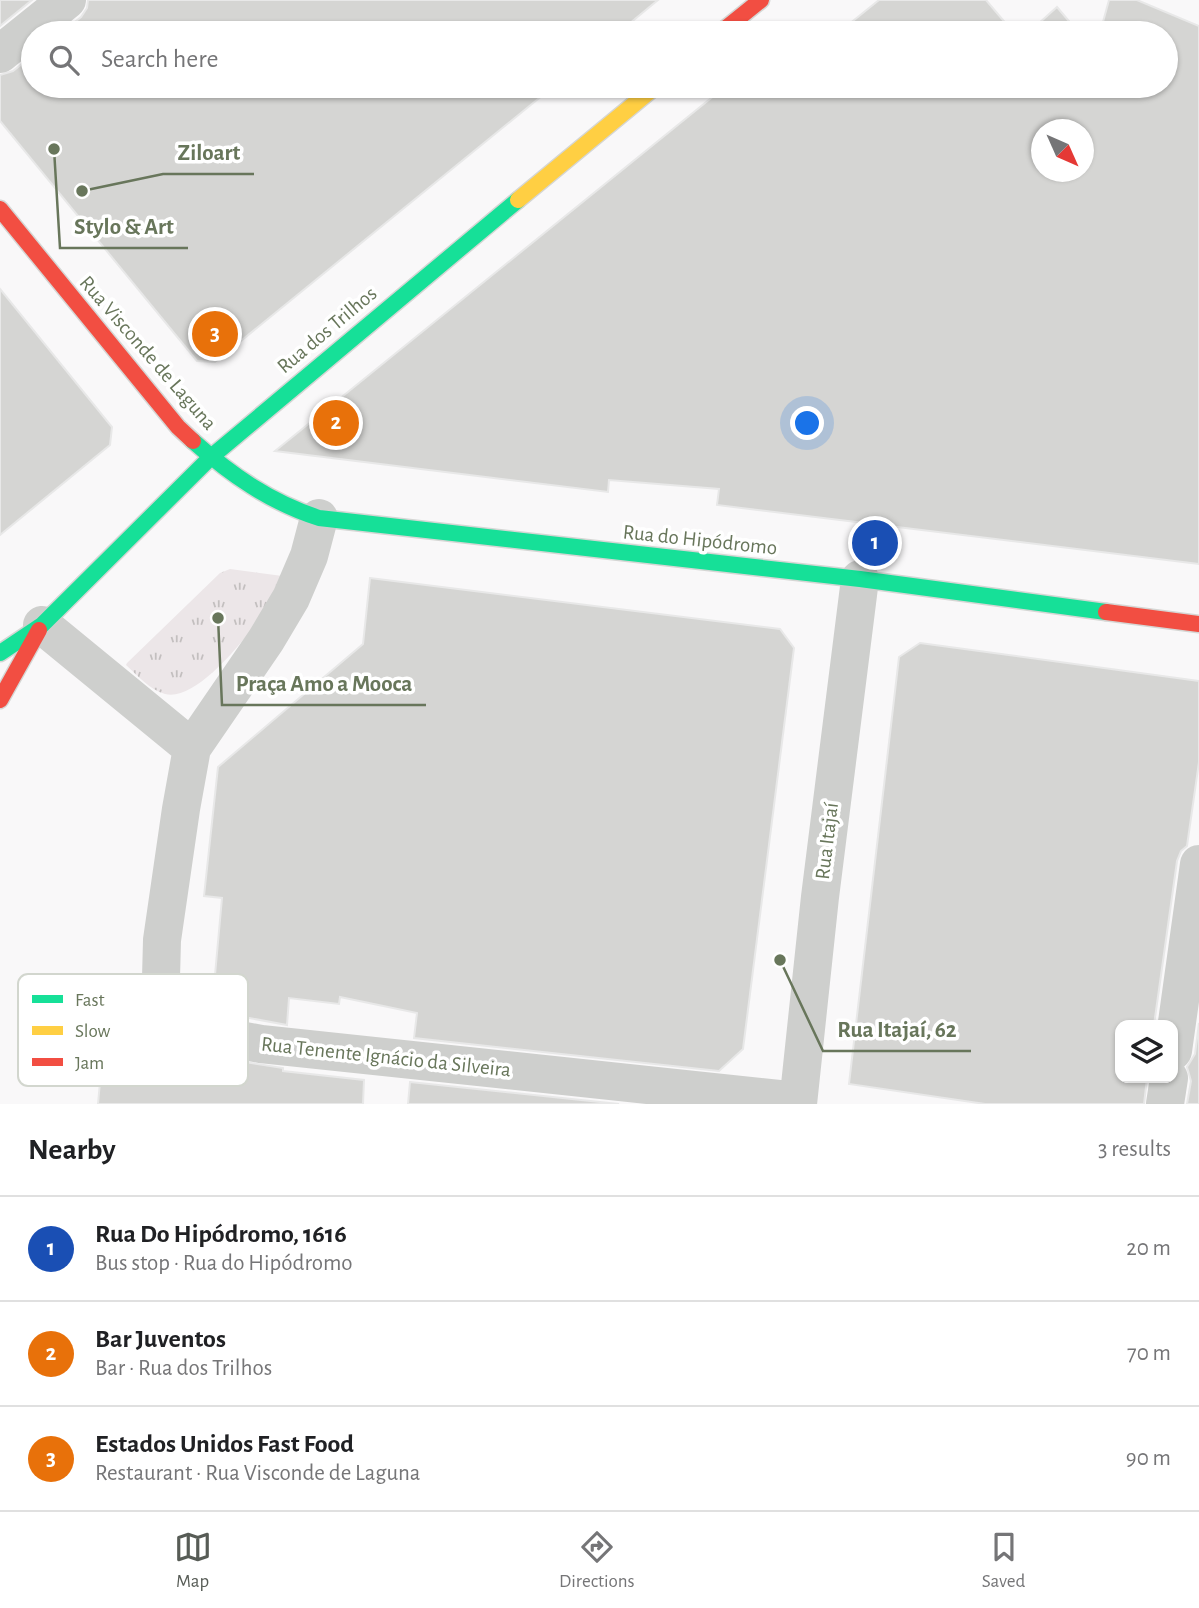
<!DOCTYPE html>
<html lang="en">
<head>
<meta charset="utf-8">
<style>
	body { margin:0; font-family:"Alegreya Sans",sans-serif; background:#f6f6f6; color:#202124 }
	.controls { position:absolute; right:21px; bottom:21px; display:grid; overflow:hidden; border-radius:14px; box-shadow:0 2px 5px #0004 }
	.controls button { width:63px; height:63px; display:grid; place-items:center; padding:0; border:0; border-bottom:2px solid #e0e0e0; background:#fff; color:#202124; font:35px sans-serif }
	.compass { position:absolute; left:1031px; top:119px; width:63px; height:63px; border-radius:50%; background:#fff; box-shadow:0 2px 5px #0004; rotate:135deg }
	.you { position:absolute; left:808px; top:424px; width:24px; height:24px; margin:-18px; border:5px solid #fff; border-radius:50%; background:#1a73e8; box-shadow:0 0 0 10px #1a73e833 }
	.badge { display:grid; place-items:center; width:46px; height:46px; border-radius:50%; background:#575c56; color:#fff; font-size:23px; font-weight:700 }
	.pin { position:absolute; translate:-50% -50%; border:4px solid #fff; box-shadow:0 2px 7px #0006 }
	.list { margin:0; padding:0; list-style:none }
	h2 { display:flex; justify-content:space-between; align-items:center; height:91px; margin:0; padding:0 28px; font-size:30px }
	h2 small { font-size:23px; font-weight:400; color:#757577 }
	.list li { display:grid; grid-template-columns:46px 1fr auto; gap:21px; align-items:center; box-sizing:border-box; height:105px; padding:0 28px; border-top:2px solid #e0e0e0 }
	.list b { display:block; font-size:26px; white-space:nowrap }
	.list p { margin:0; font-size:23px; white-space:nowrap; color:#757577 }
	.list em { font-size:23px; font-style:normal; color:#757577 }
	.icon { flex:none; width:38px; height:38px; fill:none; stroke:currentColor; stroke-width:2; stroke-linecap:round; stroke-linejoin:round }
	.map { position:relative; flex:none; width:1199px; height:1104px; overflow:hidden }
	.search { position:absolute; background:#fff; box-shadow:0 2px 5px #0004; left:21px; right:21px; top:21px; height:77px; display:flex; align-items:center; gap:18px; box-sizing:border-box; padding:0 24px; border-radius:38px; color:#757577; font-size:26px }
	.sheet { height:406px; background:#fff }
	nav { display:flex; justify-content:space-around; align-items:center; box-sizing:border-box; height:98px; border-top:2px solid #e0e0e0; background:#fff; font-size:19px; color:#757577 }
	nav a { display:grid; justify-items:center; gap:4px }
	nav .on { color:#575c56 }
	.map>svg:first-child { display:block }
</style>
</head>
<body>
<div class="map">
<svg width="1199" height="1104" viewBox="0 0 1199 1104">
	<defs>
		<pattern id="grass-tufts" width="24" height="20" patternUnits="userSpaceOnUse" patternTransform="scale(1.75)"><rect width="24" height="20" fill="#ece6e8"/><path d="M3 7l-1-3M5 7V3M7 7l1-3M15 17l-1-3M17 17v-4M19 17l1-3" fill="none" stroke="#c3bfbf"/></pattern>
	</defs>
	<rect width="100%" height="100%" fill="#f9f8f9"/>
	<path fill="url(#grass-tufts)" d="M230 569 290 577C269 607 204 704 165 694 150 690 137 675 126 665L127 663 220 573Z"/>
	<path fill="#d5d5d3" stroke="#e8e8e8" stroke-width="2" fill-rule="evenodd" d="M0 0H32L0 26Z
		M88 0H658L618 33H61L81 17 87 8Z
		M879 0H986L1014 33H838Z
		M1109 0H1137L1199 26V564L717 505 719 489 609 480 608 492 275 451 726 86H1166V33H1100ZM1041 130H1083V172H1041Z
		M1057 7 1079 33H1028Z
		M33 55V86H554L215 362 197 361 0 121V75L13 71Z
		M0 289 112 427 110 445 0 535Z
		M370 578 780 629 794 648 743 1049 719 1071 414 1038 417 1013 340 997 339 1004 289 998 287 1025 217 1012 220 986H214L222 898 204 896 218 767 363 644Z
		M920 643 1199 681V762L1187 846 1181 851 1177 861 1154 1025H1120V1078H1147L1144 1104H985L849 1084 899 657Z
		M1199 1023V1104H1187L1191 1081 1187 1067 1195 1054Z
		M103 1049 212 1062 213 1057 283 1068V1071L364 1080 363 1104H98Z
		M410 1082 619 1104H408Z"/>
	<g fill="none" stroke-linecap="round" stroke-linejoin="round">
		<defs>
			<path id="fast" d="M193 441C231 475 270 502 319 518L860 579 1106 612
				M0 653 42 625 211 457 518 200"/>
			<path id="slow" d="M518 200 656 86"/>
			<path id="jam" d="M720 33 761 0
				M0 209 178 427 193 441
				M1106 612 1199 624
				M0 700 39 630"/>
		</defs>
		<use href="#fast" stroke="#d5d6d4" stroke-width="19"/>
		<use href="#slow" stroke="#d5d6d4" stroke-width="19"/>
		<use href="#jam" stroke="#d5d6d4" stroke-width="19"/>
		<path stroke="#cecfcd" stroke-width="38" d="M0 54 67 0
			M319 518 309 556 291 598 266 640 192 748 181 809 162 940 161 978 170 1000 190 1022 213 1035 261 1044 798 1101
			M42 625 192 748
			M1173 1051 1199 864
			M798 1104 820 897 860 579
			M1165 1104 1169 1078"/>
		<use href="#fast" stroke="#16e098" stroke-width="16"/>
		<use href="#slow" stroke="#ffcf43" stroke-width="16"/>
		<use href="#jam" stroke="#f24e42" stroke-width="16"/>
	</g>
	<g text-anchor="middle" dominant-baseline="central" stroke-width="7" stroke-linejoin="round" paint-order="stroke">
		<g font-size="21" fill="#68765b" stroke="#fff">
			<text transform="translate(327 330) rotate(-40)">Rua dos Trilhos</text>
			<text transform="translate(148 353) rotate(49)">Rua Visconde de Laguna</text>
			<text transform="translate(700 540) rotate(6)">Rua do Hipódromo</text>
			<text transform="translate(827 841) rotate(-83)">Rua Itajaí</text>
			<text transform="translate(386 1057) rotate(6)">Rua Tenente Ignácio da Silveira</text>
		</g>
	</g>
	<rect x="18" y="974" width="230" height="112" rx="10" fill="#fff" stroke="#d2d6ce" stroke-width="2"/>
	<rect x="32" y="995" width="31" height="8" fill="#16e098"/>
	<rect x="32" y="1026" width="31" height="9" fill="#ffcf43"/>
	<rect x="32" y="1058" width="31" height="8" fill="#f24e42"/>
	<g font-size="19" fill="#68765b">
		<text x="75" y="1006">Fast</text>
		<text x="75" y="1037">Slow</text>
		<text x="75" y="1069">Jam</text>
	</g>
	<path fill="none" stroke="#68765b" stroke-width="2.5" d="M82 191L163 174H254M54 149L60 248H188M218 618L222 705H426M780 960L823 1051H971"/>
	<g fill="#68765b" stroke="#fff" stroke-width="2.5">
		<circle cx="82" cy="191" r="7"/>
		<circle cx="54" cy="149" r="7"/>
		<circle cx="218" cy="618" r="7"/>
		<circle cx="780" cy="960" r="7"/>
	</g>
	<g font-size="23" text-anchor="middle" font-weight="bold" fill="#68765b" stroke="#fff" stroke-width="7" stroke-linejoin="round" paint-order="stroke">
		<text x="209" y="160">Ziloart</text>
		<text x="124" y="234">Stylo &amp; Art</text>
		<text x="324" y="691">Praça Amo a Mooca</text>
		<text x="897" y="1037">Rua Itajaí, 62</text>
	</g>
</svg>
<div class="controls">
<button><svg class="icon" aria-label="layers" viewBox="0 0 24 24"><path d="M12 4l9 5-9 5-9-5zM3 14l9 5 9-5"/></svg></button>
</div>
<svg class="compass" viewBox="-18 -18 36 36"><path d="M0-13l5 13h-10z" fill="#e53935"/><path d="M0 13l5-13h-10z" fill="#757577"/></svg>
<div class="you"></div>
<div class="pin badge" style="left:875px;top:543px;background:#1a4fb4">1</div>
<div class="pin badge" style="left:336px;top:423px;background:#e8710a">2</div>
<div class="pin badge" style="left:215px;top:334px;background:#e8710a">3</div>
<div class="search"><svg class="icon" aria-label="search" viewBox="0 0 24 24"><circle cx="10" cy="10" r="6"/><path d="M15 15l6 6"/></svg>Search here</div>
</div>
<section class="sheet">
<h2>Nearby<small>3 results</small></h2>
<ul class="list">
<li><span class="badge" style="background:#1a4fb4">1</span><div><b>Rua Do Hipódromo, 1616</b><p>Bus stop · Rua do Hipódromo</p></div><em>20 m</em></li>
<li><span class="badge" style="background:#e8710a">2</span><div><b>Bar Juventos</b><p>Bar · Rua dos Trilhos</p></div><em>70 m</em></li>
<li><span class="badge" style="background:#e8710a">3</span><div><b>Estados Unidos Fast Food</b><p>Restaurant · Rua Visconde de Laguna</p></div><em>90 m</em></li>
</ul>
</section>
<nav>
<a class="on"><svg class="icon" aria-label="map" viewBox="0 0 24 24"><path d="M3 6l6-2 6 2 6-2v14l-6 2-6-2-6 2zM9 4v14M15 6v14"/></svg>Map</a>
<a><svg class="icon" aria-label="directions" viewBox="0 0 24 24"><path d="M12 3l9 9-9 9-9-9zM9 14v-3h6M13 9l2 2-2 2"/></svg>Directions</a>
<a><svg class="icon" aria-label="saved" viewBox="0 0 24 24"><path d="M7 4h10v16l-5-4-5 4z"/></svg>Saved</a>
</nav>
</body>
</html>
